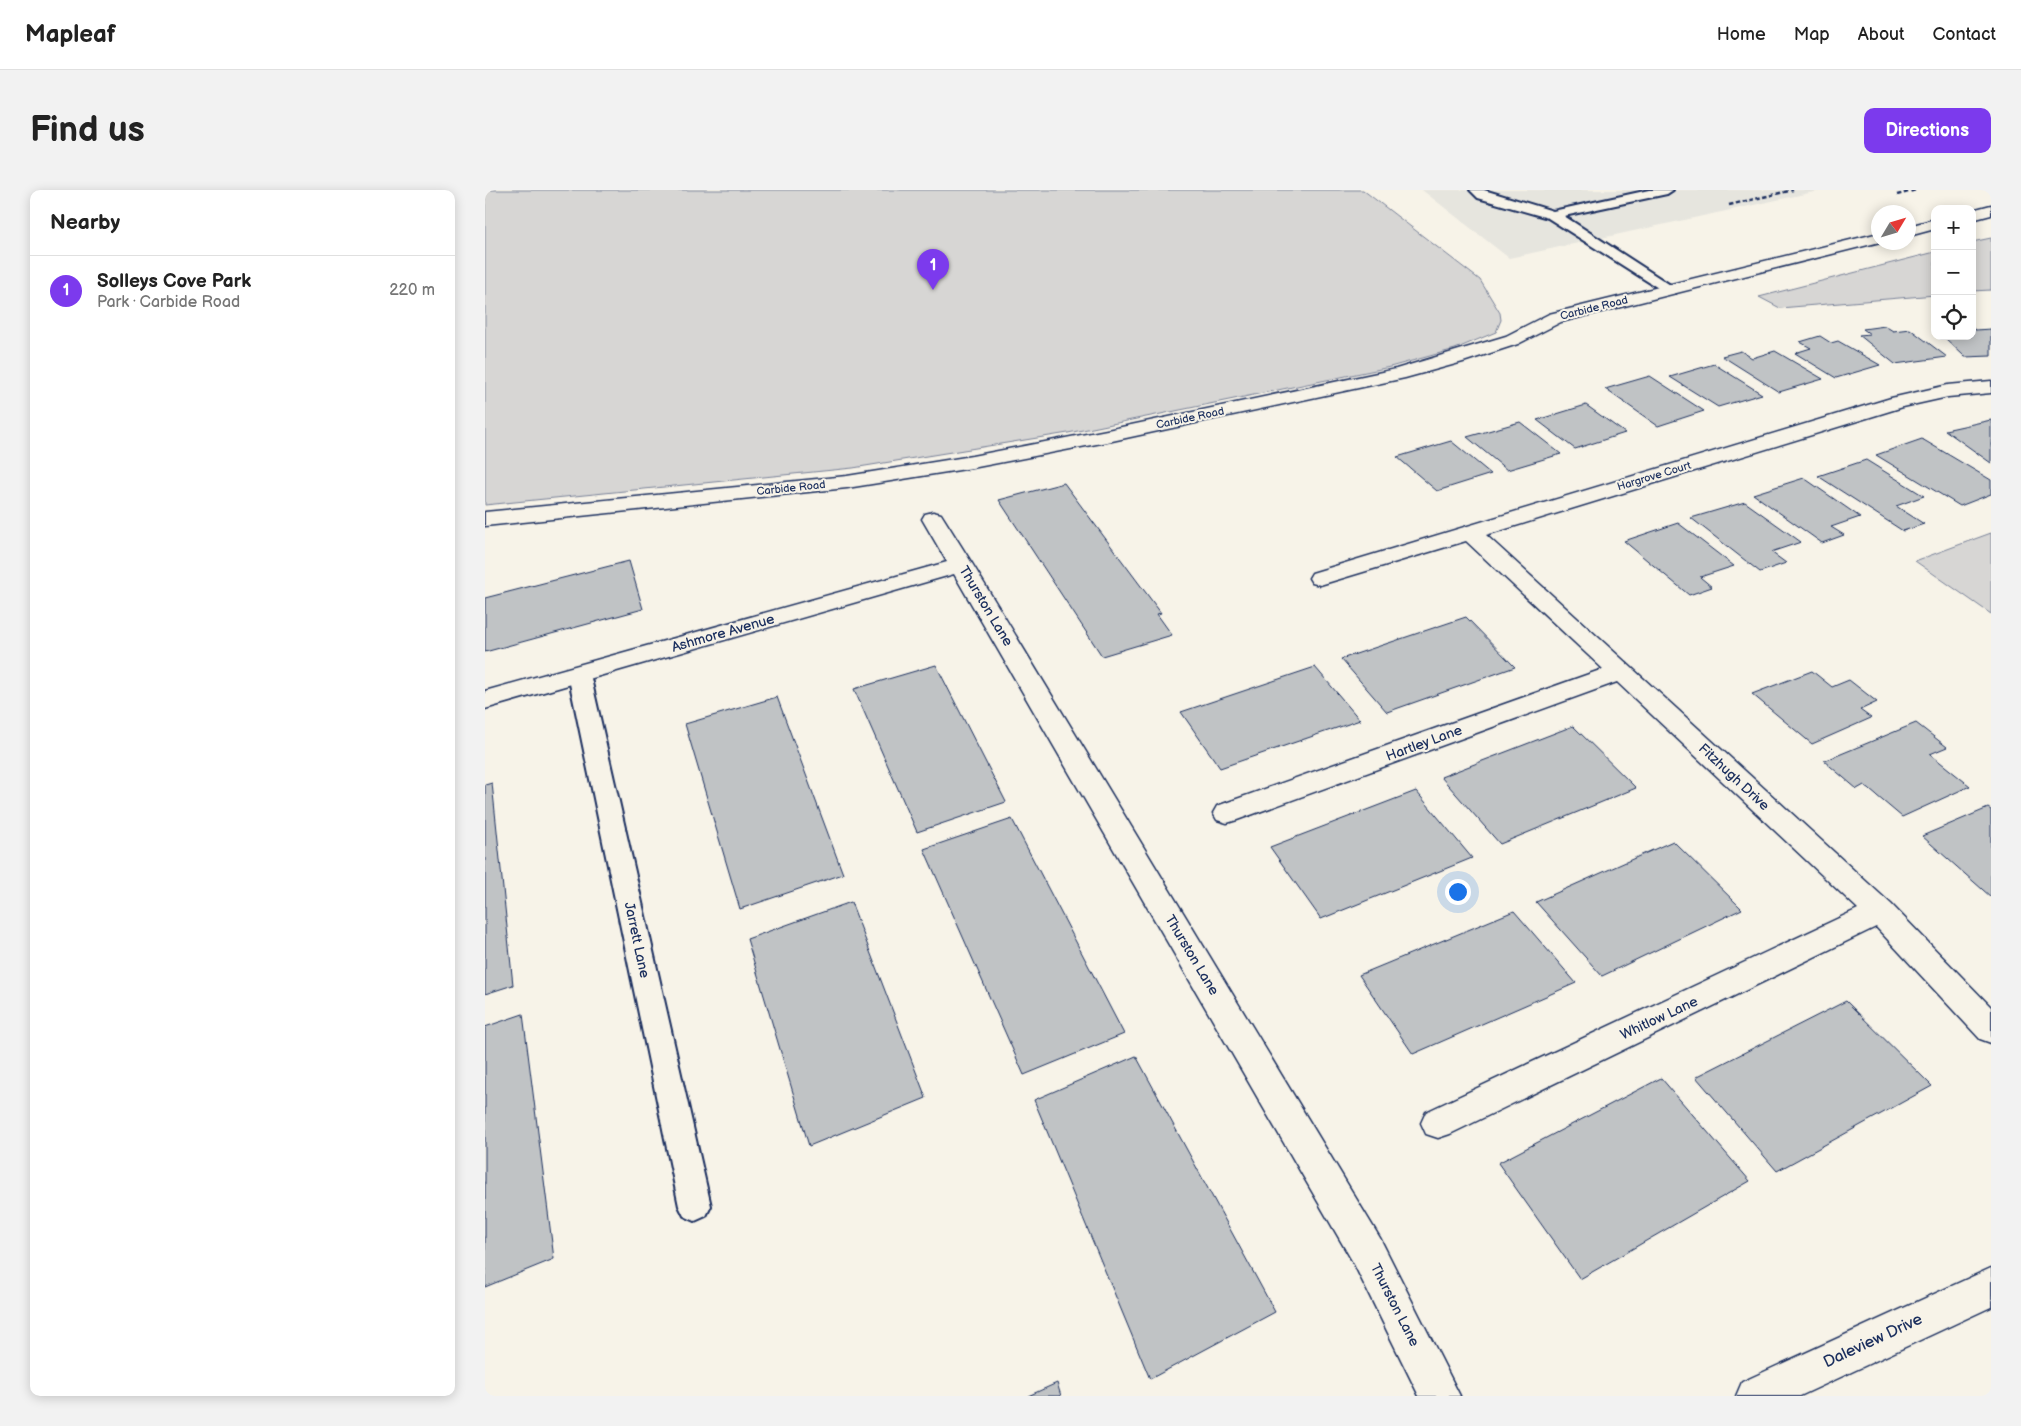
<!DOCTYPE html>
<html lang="en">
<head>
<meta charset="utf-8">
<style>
	body { margin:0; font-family:"Balsamiq Sans",sans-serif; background:#f2f2f2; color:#222 }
	.controls { position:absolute; right:15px; top:15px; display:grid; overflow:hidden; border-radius:10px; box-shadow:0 2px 12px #0003 }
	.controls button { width:45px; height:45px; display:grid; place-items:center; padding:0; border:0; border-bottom:1px solid #e0e0e0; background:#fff; color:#222; font:25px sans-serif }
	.compass { position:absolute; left:1386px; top:15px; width:45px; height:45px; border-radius:50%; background:#fff; box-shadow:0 2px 12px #0003; rotate:52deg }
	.you { position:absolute; left:972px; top:701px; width:18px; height:18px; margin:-12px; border:4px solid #fff; border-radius:50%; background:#1a73e8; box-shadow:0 0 0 8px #1a73e833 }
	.badge { display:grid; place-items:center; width:32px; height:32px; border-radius:50%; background:#7c3aed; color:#fff; font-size:16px; font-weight:700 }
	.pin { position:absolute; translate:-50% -41px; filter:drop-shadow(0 1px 2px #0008) }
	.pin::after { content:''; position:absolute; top:26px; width:18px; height:15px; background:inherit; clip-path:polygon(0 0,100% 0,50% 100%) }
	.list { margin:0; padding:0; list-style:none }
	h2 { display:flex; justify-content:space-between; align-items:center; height:65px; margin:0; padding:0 20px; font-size:21px }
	h2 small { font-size:16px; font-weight:400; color:#767676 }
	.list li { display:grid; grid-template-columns:32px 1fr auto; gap:15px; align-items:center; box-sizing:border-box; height:70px; padding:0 20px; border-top:1px solid #e0e0e0 }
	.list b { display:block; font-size:19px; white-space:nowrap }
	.list p { margin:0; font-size:16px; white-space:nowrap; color:#767676 }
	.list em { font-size:16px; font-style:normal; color:#767676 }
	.icon { flex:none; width:28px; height:28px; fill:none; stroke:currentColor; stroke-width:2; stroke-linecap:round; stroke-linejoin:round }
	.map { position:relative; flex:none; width:1506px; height:1206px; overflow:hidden; border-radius:10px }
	header { display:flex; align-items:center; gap:30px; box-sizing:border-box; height:70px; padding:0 25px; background:#fff; border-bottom:1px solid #e0e0e0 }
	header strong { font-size:24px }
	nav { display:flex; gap:28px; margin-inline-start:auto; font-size:18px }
	.intro { display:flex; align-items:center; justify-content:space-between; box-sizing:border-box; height:120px; padding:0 30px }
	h1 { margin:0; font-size:35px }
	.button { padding:12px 22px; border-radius:10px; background:#7c3aed; color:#fff; font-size:18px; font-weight:700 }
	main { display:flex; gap:30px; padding:0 30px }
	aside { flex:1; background:#fff; border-radius:10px; box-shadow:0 2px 12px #0003 }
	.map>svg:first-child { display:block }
</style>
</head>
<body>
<header>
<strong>Mapleaf</strong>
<nav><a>Home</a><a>Map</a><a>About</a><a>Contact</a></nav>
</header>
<div class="intro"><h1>Find us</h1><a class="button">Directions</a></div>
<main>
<aside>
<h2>Nearby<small></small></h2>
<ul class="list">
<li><span class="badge">1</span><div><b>Solleys Cove Park</b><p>Park · Carbide Road</p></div><em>220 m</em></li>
</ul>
</aside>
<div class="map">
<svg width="1506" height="1206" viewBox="0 0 1506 1206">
	<rect width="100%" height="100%" fill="#f7f3e8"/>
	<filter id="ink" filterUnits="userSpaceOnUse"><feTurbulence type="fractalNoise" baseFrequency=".02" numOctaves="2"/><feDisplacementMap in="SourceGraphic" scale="10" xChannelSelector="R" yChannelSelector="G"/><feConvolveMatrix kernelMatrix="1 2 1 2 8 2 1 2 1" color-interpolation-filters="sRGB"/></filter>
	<g filter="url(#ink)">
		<path fill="#e6e5de" d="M937 0H1338L1024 68Z"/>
		<path fill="#d7d6d4" stroke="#798299" d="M0 0H878L995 90 1015 123 1016 130 1011 142 970 159 905 177 583 243 368 278 0 315Z
			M1506 48V100L1487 101V52Z
			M1450 62V105L1295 118 1274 107Z
			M1506 343V424L1430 371Z"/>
		<path fill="#c0c3c5" stroke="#1b2f5e" d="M1400 136 1408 141 1425 139 1462 167 1410 174 1374 145 1385 144 1378 139Z
			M1487 137 1490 140 1506 139V166L1480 167 1458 146H1487Z
			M1335 146 1346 153 1353 151 1395 175 1351 188 1310 163 1326 158 1315 152Z
			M1256 161 1267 168 1290 161 1338 189 1294 202 1237 166Z
			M1229 174 1277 204 1233 217 1185 187Z
			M1165 186 1219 221 1173 236 1120 199Z
			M1101 215 1140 243 1090 259 1052 230Z
			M1506 230V273L1460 240Z
			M1035 232 1076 264 1022 280 982 247Z
			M1437 249 1506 290V304L1475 316 1391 265Z
			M966 251 1006 284 952 301 912 267Z
			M1381 270 1439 306 1411 316 1439 334 1418 341 1333 286Z
			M1319 288 1375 327 1346 337 1359 345 1337 353 1268 304Z
			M579 293 676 423 672 424 687 445 617 466 514 310Z
			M1260 312 1316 352 1286 362 1301 373 1275 382 1206 328Z
			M1193 333 1249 376 1215 387 1227 397 1204 405 1139 351Z
			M144 371 158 419 0 462V408Z
			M981 427 1030 477 902 522 856 469Z
			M451 475 521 612 432 642 369 499Z
			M830 477 875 530 735 578 696 522Z
			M1327 481 1347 497 1364 490 1392 512 1375 520 1386 528 1327 554 1267 504Z
			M292 507 358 684 255 719 200 534Z
			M1431 533 1462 557 1445 564 1485 596 1417 627 1379 595 1372 599 1339 571Z
			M1088 536 1151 598 1015 654 956 587Z
			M7 593 28 795 0 804V595Z
			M931 601 987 668 836 729 785 657Z
			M1503 618 1506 620V707L1437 646Z
			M527 629 639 844 539 885 439 659Z
			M1188 651 1257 719 1117 786 1051 712Z
			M366 712 441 908 324 956 262 749Z
			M1029 721 1091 793 928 864 874 785Z
			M1361 811 1447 896 1292 981 1211 887Z
			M38 824 69 1069 0 1097V837Z
			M651 866 790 1122 665 1189 549 910Z
			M1176 888 1265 991 1095 1089 1013 973Z
			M572 1193 576 1206H543Z"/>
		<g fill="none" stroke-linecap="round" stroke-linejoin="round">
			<defs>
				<path id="lane" d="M985 0H999L1068 21 1164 0H1188L1182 4 1079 26 1193 100 1191 103H1181L1063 28 993 8Z
					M94 477 102 479 105 484 226 1016 221 1026 210 1031 199 1026 194 1016 83 484 86 479Z"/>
				<path id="street" d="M1506 15V25L1487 30V20Z
					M1450 29V39L1424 46V36Z
					M1394 43V52H1395L1076 132 1033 154 978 172 920 188 627 251 487 278 362 298 0 336V322L362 286 487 266 627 239 911 179 1021 146 1064 124Z
					M1506 191V203L1463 207 1418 217 1001 345 1406 714 1506 817V853L1495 849 1391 737 965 944 953 948 941 944 936 933 941 922 1373 719 1132 492 752 630 742 633 732 630 728 623 732 616 1118 479 981 351 835 395 827 393 824 388 827 383 1406 208 1463 195Z
					M448 322 456 324 488 375 895 1048 975 1206H934L869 1074 469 384 0 519V501L462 372 437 329 440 324Z
					M1506 1078V1117L1315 1206H1251L1257 1192Z"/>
			</defs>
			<use href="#lane" stroke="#1b2f5e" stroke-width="4"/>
			<use href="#street" stroke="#1b2f5e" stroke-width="3"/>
			<use href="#lane" fill="#f7f3e8" fill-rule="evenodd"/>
			<use href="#street" fill="#f7f3e8" fill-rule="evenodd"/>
			<path stroke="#1b2f5e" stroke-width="2.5" stroke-dasharray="4.5 2.5" stroke-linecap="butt" d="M1412 5 1431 0
				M1244 15 1308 0"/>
		</g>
	</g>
	<g text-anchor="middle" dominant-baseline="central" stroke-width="4" stroke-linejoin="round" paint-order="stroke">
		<g font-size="11" fill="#1b2f5e" stroke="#f7f3e8">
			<text transform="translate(1109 118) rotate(-14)">Carbide Road</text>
			<text transform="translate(705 228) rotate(-12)">Carbide Road</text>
			<text transform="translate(1169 286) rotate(-17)">Hargrove Court</text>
			<text transform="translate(306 298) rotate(-6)">Carbide Road</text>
		</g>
		<g font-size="14" fill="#1b2f5e" stroke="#f7f3e8">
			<text transform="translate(501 416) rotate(59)">Thurston Lane</text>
			<text transform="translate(238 443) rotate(-16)">Ashmore Avenue</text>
			<text transform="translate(939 553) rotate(-20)">Hartley Lane</text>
			<text transform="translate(1249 587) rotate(43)">Fitzhugh Drive</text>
			<text transform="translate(152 750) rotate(78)">Jarrett Lane</text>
			<text transform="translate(707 765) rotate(59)">Thurston Lane</text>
			<text transform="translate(1174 828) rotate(-25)">Whitlow Lane</text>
			<text transform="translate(910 1115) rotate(63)">Thurston Lane</text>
		</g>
		<g font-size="16" fill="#1b2f5e" stroke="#f7f3e8">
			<text transform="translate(1388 1151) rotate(-25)">Daleview Drive</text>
		</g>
	</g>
</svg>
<div class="controls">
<button>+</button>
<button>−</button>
<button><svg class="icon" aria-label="locate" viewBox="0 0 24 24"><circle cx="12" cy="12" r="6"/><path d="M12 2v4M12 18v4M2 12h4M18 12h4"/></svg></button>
</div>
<svg class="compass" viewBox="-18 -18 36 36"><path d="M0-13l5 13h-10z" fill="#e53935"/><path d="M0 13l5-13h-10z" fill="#767676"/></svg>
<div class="you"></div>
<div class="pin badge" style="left:448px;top:100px">1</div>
</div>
</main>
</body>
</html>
